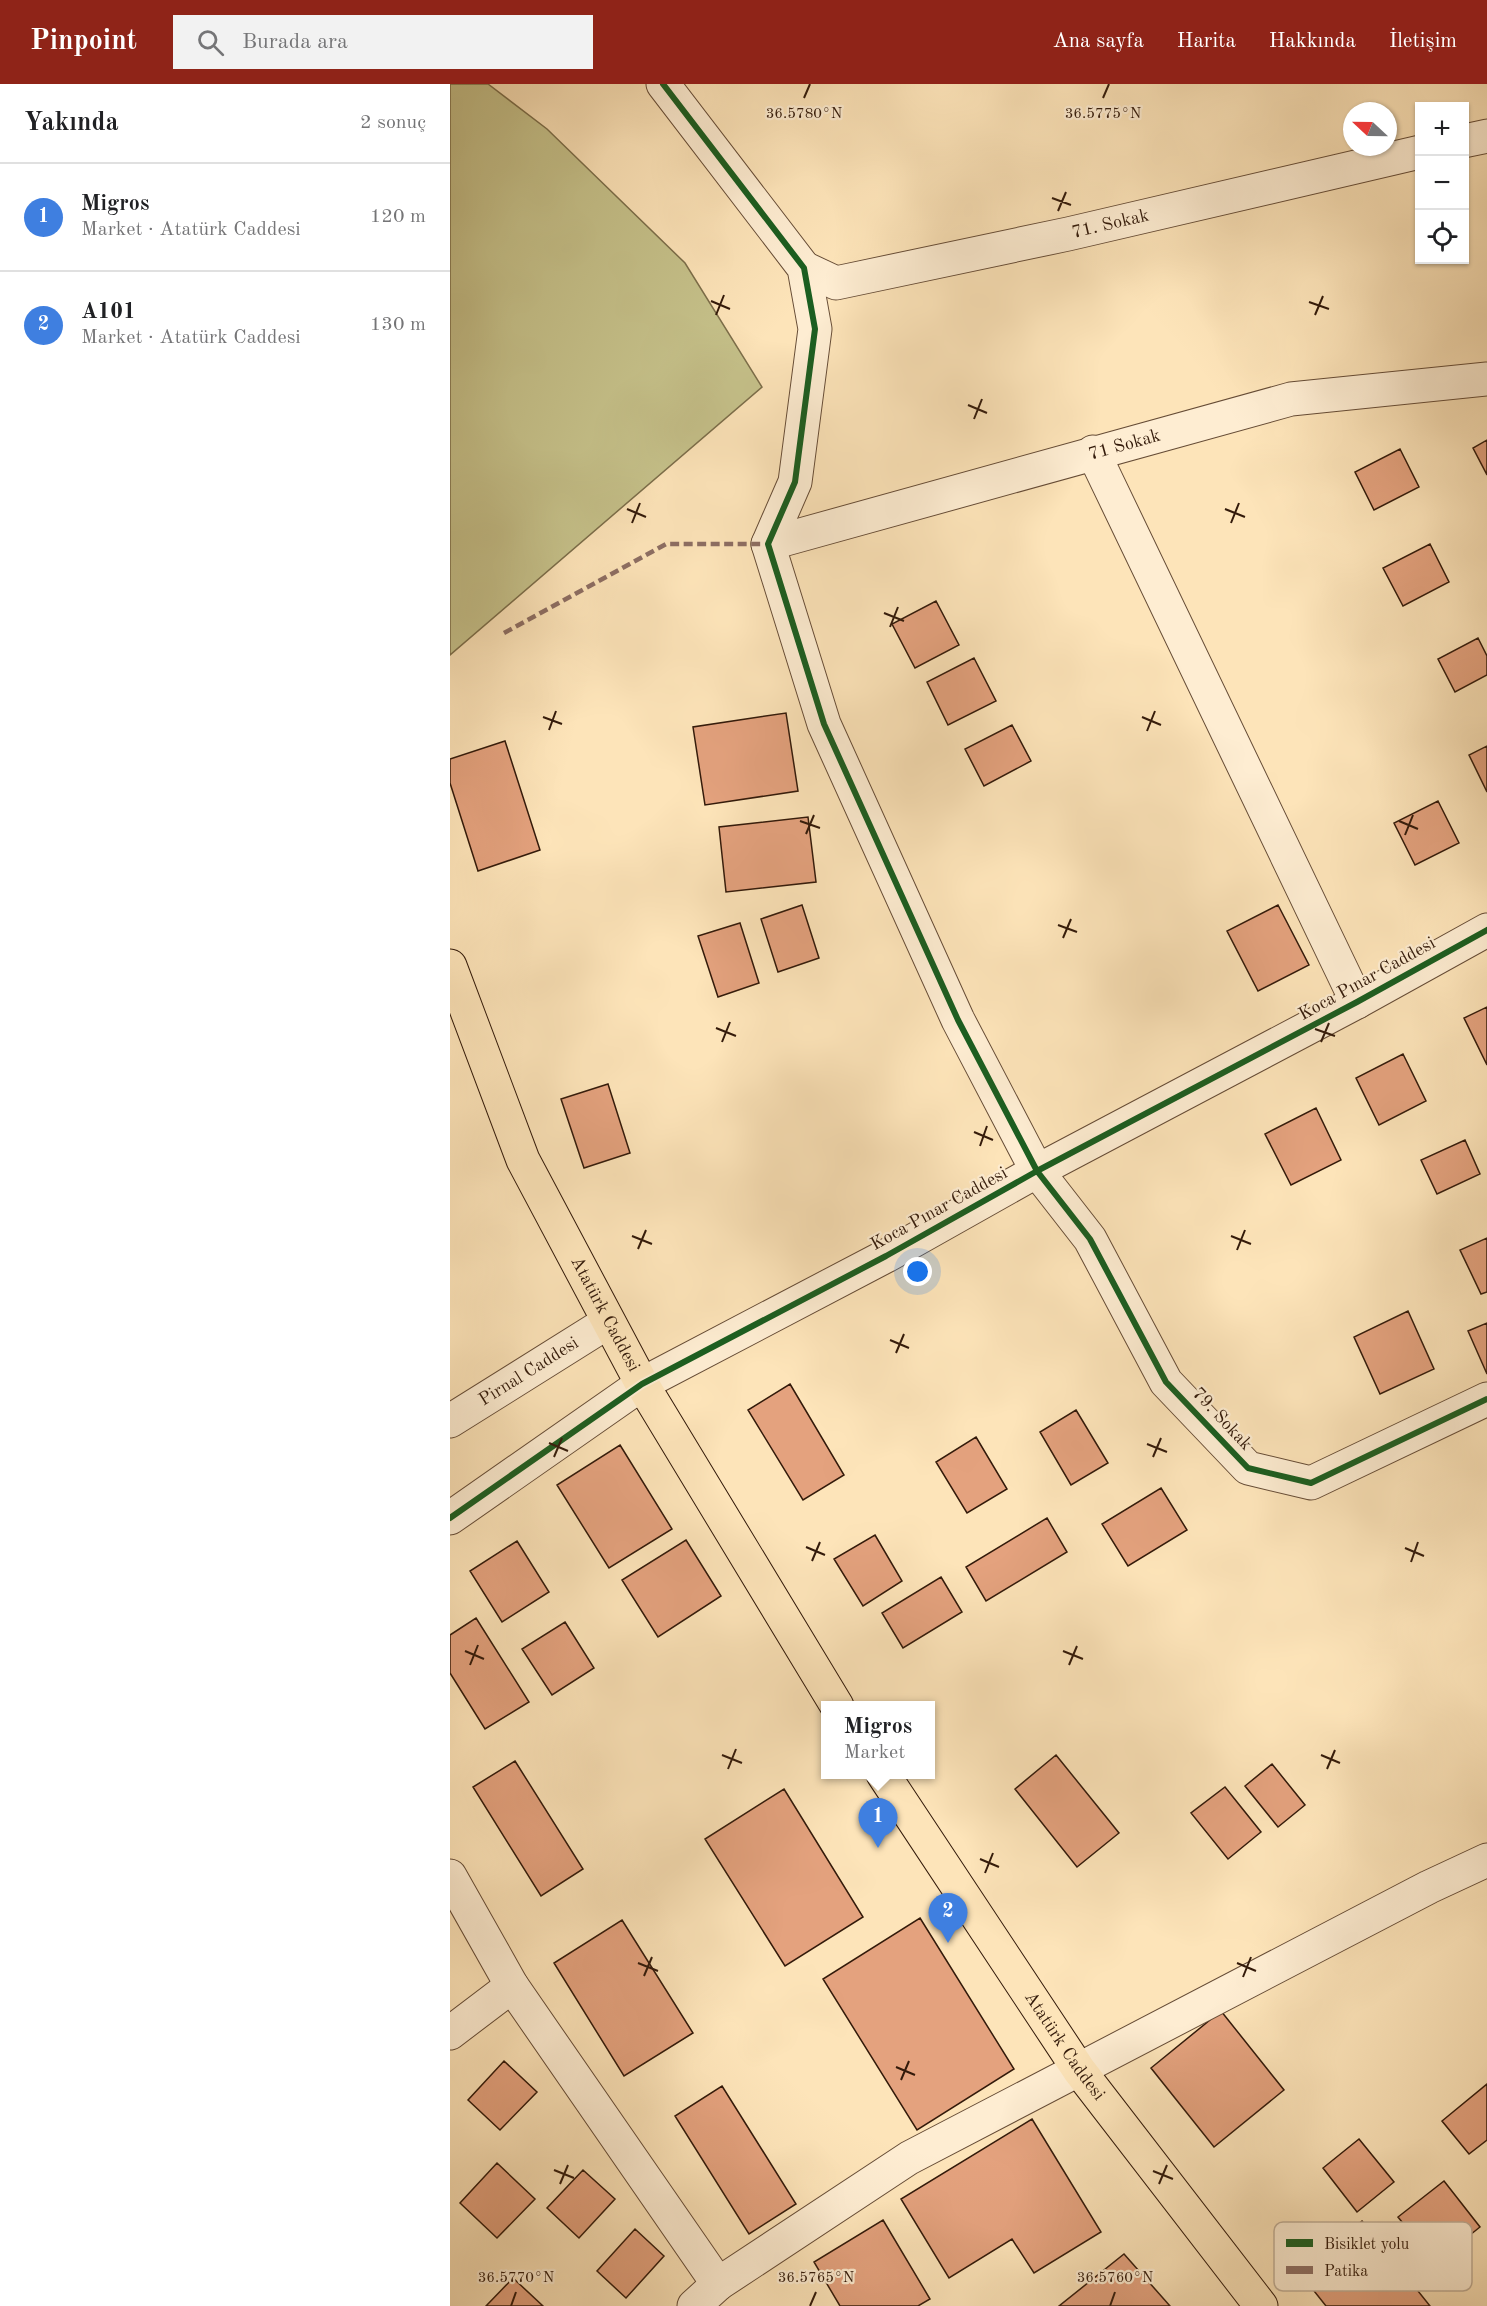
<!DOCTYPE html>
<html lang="tr">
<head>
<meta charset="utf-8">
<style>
	body { margin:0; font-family:"Old Standard TT",serif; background:#f2f2f2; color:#202124 }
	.controls { position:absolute; right:18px; top:18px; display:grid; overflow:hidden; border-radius:0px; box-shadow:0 2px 4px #0004 }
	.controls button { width:54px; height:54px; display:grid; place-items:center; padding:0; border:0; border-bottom:2px solid #e0e0e0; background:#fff; color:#202124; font:30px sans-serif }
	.compass { position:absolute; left:893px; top:18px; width:54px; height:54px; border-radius:50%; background:#fff; box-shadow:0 2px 4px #0004; rotate:292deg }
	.you { position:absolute; left:468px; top:1188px; width:21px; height:21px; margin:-15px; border:4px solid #fff; border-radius:50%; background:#1a73e8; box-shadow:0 0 0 9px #1a73e833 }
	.badge { display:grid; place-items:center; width:39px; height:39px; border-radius:50%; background:#8f2418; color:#fff; font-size:20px; font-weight:700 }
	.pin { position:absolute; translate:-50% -50px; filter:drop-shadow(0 2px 3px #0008) }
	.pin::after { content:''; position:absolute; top:32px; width:21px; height:18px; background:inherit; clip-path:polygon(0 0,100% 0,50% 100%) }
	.popup { position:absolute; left:371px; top:1617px; width:114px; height:78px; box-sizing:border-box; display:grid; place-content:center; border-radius:0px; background:#fff; filter:drop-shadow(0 2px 4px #0005); font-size:20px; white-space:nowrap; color:#757577 }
	.popup b { font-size:22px; color:#202124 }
	.popup::after { content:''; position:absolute; left:50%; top:100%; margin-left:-12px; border:12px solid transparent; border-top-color:#fff }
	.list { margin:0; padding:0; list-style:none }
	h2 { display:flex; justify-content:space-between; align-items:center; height:78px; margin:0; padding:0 24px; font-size:26px }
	h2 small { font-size:20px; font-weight:400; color:#757577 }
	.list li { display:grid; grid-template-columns:39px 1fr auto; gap:18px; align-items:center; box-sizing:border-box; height:108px; padding:0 24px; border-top:2px solid #e0e0e0 }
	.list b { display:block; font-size:22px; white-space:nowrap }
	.list p { margin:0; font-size:20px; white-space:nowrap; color:#757577 }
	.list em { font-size:20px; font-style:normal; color:#757577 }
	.icon { flex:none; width:33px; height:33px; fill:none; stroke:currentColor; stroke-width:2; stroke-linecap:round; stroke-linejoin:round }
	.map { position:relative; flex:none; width:1037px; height:2222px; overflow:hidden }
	header { display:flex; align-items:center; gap:36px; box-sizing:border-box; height:84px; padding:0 30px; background:#8f2418; color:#fff }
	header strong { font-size:28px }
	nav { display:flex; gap:33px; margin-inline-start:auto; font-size:21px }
	.search { width:420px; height:54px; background:#f2f2f2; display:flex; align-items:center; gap:15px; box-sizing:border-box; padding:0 21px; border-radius:0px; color:#757577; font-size:22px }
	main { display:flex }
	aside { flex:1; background:#fff }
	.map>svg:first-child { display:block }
</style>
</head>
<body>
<header>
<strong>Pinpoint</strong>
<div class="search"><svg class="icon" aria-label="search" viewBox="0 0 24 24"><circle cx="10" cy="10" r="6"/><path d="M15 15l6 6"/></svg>Burada ara</div>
<nav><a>Ana sayfa</a><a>Harita</a><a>Hakkında</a><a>İletişim</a></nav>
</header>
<main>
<aside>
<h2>Yakında<small>2 sonuç</small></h2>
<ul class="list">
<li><span class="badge" style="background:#3f7fe0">1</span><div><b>Migros</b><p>Market · Atatürk Caddesi</p></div><em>120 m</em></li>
<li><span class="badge" style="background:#3f7fe0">2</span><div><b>A101</b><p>Market · Atatürk Caddesi</p></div><em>130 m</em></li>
</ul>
</aside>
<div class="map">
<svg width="1037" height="2222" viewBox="0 0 1037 2222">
	<rect width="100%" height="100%" fill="#fde4b9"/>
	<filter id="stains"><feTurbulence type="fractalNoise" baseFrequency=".00333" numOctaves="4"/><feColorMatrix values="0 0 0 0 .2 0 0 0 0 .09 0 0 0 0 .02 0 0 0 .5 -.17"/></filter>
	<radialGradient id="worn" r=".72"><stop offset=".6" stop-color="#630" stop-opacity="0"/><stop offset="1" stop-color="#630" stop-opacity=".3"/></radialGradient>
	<path fill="#c6c28b" stroke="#7c6e4a" stroke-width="1.5" d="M0 0H38L97 45 235 179 312 303 0 571Z"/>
	<path fill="#e4a27e" stroke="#331a0a" stroke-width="1.5" d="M1037 356V391L1023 364Z
		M950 365 969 403 924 426 905 388Z
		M980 460 999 498 953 522 933 484Z
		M486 517 509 561 465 584 442 540Z
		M1028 554 1037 572V591L1005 608 988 575Z
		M524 574 546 617 498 641 477 598Z
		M336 629 348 707 255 721 243 643Z
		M562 641 581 677 534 702 515 665Z
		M55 657 90 766 28 787 0 699V675Z
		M1037 662V708L1019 671Z
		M988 717 1009 759 965 781 944 739Z
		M358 733 366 798 276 808 269 743Z
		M352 821 369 874 328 888 311 835Z
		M828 821 859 881 808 907 777 847Z
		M290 839 309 899 268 913 248 852Z
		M1037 923V981L1014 934Z
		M953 970 976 1017 929 1041 906 994Z
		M158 1000 180 1069 134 1084 111 1015Z
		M866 1024 891 1076 841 1101 815 1050Z
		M1015 1056 1030 1090 987 1110 971 1076Z
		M1037 1154V1208L1031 1210 1010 1166Z
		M958 1227 984 1285 930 1310 904 1253Z
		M1037 1239V1290L1018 1247Z
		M340 1300 394 1391 353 1416 298 1326Z
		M626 1326 658 1379 621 1401 590 1348Z
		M526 1353 557 1405 517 1429 486 1378Z
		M170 1361 222 1445 159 1484 107 1401Z
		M711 1404 737 1446 678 1482 652 1440Z
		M597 1434 617 1468 536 1517 516 1483Z
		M425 1451 452 1497 413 1522 384 1475Z
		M236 1456 271 1512 208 1553 172 1496Z
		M67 1457 99 1508 52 1538 20 1487Z
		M491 1493 512 1528 453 1564 432 1529Z
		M26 1534 79 1618 35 1645 0 1589V1551Z
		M115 1538 144 1584 102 1611 72 1565Z
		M606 1671 669 1749 627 1783 565 1705Z
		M65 1677 133 1785 91 1812 23 1703Z
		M822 1680 855 1721 828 1743 795 1702Z
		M775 1703 811 1748 778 1775 741 1729Z
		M334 1705 413 1833 335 1882 255 1755Z
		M470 1834 564 1985 467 2046 373 1895Z
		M172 1836 243 1949 174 1992 104 1879Z
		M771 1927 834 2006 764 2063 701 1984Z
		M54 1977 87 2008 50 2046 18 2016Z
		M1037 2000V2056L1019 2070 992 2037Z
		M272 2002 346 2120 299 2150 225 2032Z
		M582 2035 651 2148 584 2189 562 2155 499 2194 451 2115Z
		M909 2055 944 2098 907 2128 873 2084Z
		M47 2079 85 2115 47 2154 10 2119Z
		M133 2086 165 2115 129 2154 97 2124Z
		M994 2097 1030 2143 985 2179 948 2133Z
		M433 2136 480 2215 468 2222H390L364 2178Z
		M912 2137 980 2222H876L849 2188Z
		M185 2145 214 2172 176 2214 147 2187Z
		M674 2170 720 2222H609Z
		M63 2194 93 2222H36Z"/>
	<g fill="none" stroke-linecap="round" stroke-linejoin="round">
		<defs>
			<g id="minor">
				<path d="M213 0 354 184 365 245 345 398 318 460 374 640 508 936 587 1087 640 1155 716 1298 798 1384 861 1399 1037 1315"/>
				<path d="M1014 57 1037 52"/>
				<path id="s1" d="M354 184 386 199 618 150 970 68"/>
				<path d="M643 368 907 918"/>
				<path id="s2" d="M318 460 841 315 1037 295"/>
				<path id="s3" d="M0 1337 158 1238"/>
				<path d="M0 1434 192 1300 436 1172 587 1087 907 918 1037 846"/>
				<path d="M0 1792 62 1902 268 2200"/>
				<path d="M0 1949 62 1902"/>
				<path d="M244 2222 268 2200 459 2074 979 1803 1037 1776"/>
			</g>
			<g id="major">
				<path id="s4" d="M0 882 73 1076 192 1300 387 1622"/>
				<path id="s5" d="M433 1690 629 1986 811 2222"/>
			</g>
		</defs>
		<use href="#minor" stroke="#664c36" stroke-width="35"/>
		<use href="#major" stroke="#331a0a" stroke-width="35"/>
		<use href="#minor" stroke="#feedd2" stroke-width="33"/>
		<use href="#major" stroke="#fde4b9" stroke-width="33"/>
		<path stroke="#8d6e63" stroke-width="4.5" stroke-dasharray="9 4.5" stroke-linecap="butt" d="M54 549 216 460H318"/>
		<defs>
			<path id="cycleway" d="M213 0 354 184 365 245 345 398 318 460 374 640 508 936 587 1087 640 1155 716 1298 798 1384 861 1399 1037 1315
				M0 1434 192 1300 436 1172 587 1087 907 918 1037 846"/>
		</defs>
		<use href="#cycleway" stroke="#feedd2" stroke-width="10"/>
		<use href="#cycleway" stroke="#1b5e20" stroke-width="6"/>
	</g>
	<path fill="none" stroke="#331a0a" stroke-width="2" d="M354 14 360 0M653 14 659 0M602 114 621 121M608 127 616 108M261 217 280 225M859 218 879 225M266 231 274 211M865 231 873 212M518 321 537 329M524 335 532 315M177 425 196 433M775 425 795 433M182 439 190 419M781 439 789 419M434 529 454 537M440 543 448 523M93 633 112 640M692 633 711 641M99 646 106 627M697 647 705 627M350 737 370 744M949 737 968 745M356 750 364 731M955 751 963 731M608 841 627 848M613 854 621 835M266 944 286 952M865 945 885 952M272 958 280 938M871 958 879 939M524 1048 543 1056M530 1062 537 1042M182 1152 202 1160M781 1152 801 1160M188 1165 196 1146M787 1166 795 1146M440 1256 459 1264M446 1269 454 1250M99 1359 118 1367M697 1360 717 1368M104 1373 112 1354M703 1373 711 1354M356 1463 375 1471M955 1464 974 1472M362 1477 370 1458M961 1478 968 1458M15 1567 34 1575M613 1567 633 1575M20 1581 28 1561M619 1581 627 1562M272 1671 292 1679M871 1671 890 1679M278 1685 286 1665M877 1685 885 1666M530 1775 549 1783M535 1789 543 1769M188 1879 208 1887M787 1879 806 1887M194 1892 202 1873M793 1893 801 1873M446 1983 465 1991M451 1996 459 1977M104 2086 124 2094M703 2087 723 2095M110 2100 118 2081M709 2100 717 2081M61 2222 66 2208M360 2222 366 2208M660 2222 665 2208"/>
	<g text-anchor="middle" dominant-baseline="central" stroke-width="4.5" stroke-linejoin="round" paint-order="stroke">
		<g font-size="18" fill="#331a0a" stroke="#feedd2">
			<text stroke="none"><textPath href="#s1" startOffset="316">71. Sokak</textPath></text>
			<text stroke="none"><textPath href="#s2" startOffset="370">71 Sokak</textPath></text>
			<text transform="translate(917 895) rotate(-29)">Koca Pınar Caddesi</text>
			<text transform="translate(489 1125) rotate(-29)">Koca Pınar Caddesi</text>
			<text stroke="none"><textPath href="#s4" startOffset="382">Atatürk Caddesi</textPath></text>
			<text stroke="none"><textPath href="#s3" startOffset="93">Pirnal Caddesi</textPath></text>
			<text transform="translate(772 1335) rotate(47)">79. Sokak</text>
			<text stroke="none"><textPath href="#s5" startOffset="327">Atatürk Caddesi</textPath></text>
		</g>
	</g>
	<rect x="824" y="2138" width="198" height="69" rx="9" fill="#feedd2" stroke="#c1ae96" stroke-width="1.5"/>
	<rect x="836" y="2155" width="27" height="8" fill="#1b5e20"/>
	<rect x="836" y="2182" width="27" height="8" fill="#8d6e63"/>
	<g font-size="16" fill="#331a0a">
		<text x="874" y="2165">Bisiklet yolu</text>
		<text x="874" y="2192">Patika</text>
	</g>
	<g font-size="15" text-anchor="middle" fill="#331a0a" stroke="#feedd2" stroke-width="4.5" stroke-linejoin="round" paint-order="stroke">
		<text x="354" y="34">36.5780°N</text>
		<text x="653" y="34">36.5775°N</text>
		<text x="66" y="2198">36.5770°N</text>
		<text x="366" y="2198">36.5765°N</text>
		<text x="665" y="2198">36.5760°N</text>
	</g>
	<rect width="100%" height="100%" filter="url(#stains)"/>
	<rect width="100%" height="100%" fill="url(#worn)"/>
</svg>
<div class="controls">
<button>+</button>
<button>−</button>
<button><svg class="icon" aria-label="locate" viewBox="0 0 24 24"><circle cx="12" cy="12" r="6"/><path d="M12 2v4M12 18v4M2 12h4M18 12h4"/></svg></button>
</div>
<svg class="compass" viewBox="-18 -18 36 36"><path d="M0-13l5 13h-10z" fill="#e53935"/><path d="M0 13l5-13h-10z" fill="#757577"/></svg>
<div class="you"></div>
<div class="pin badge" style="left:428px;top:1764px;background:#3f7fe0">1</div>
<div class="popup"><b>Migros</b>Market</div>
<div class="pin badge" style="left:498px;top:1859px;background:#3f7fe0">2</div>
</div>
</main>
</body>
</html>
